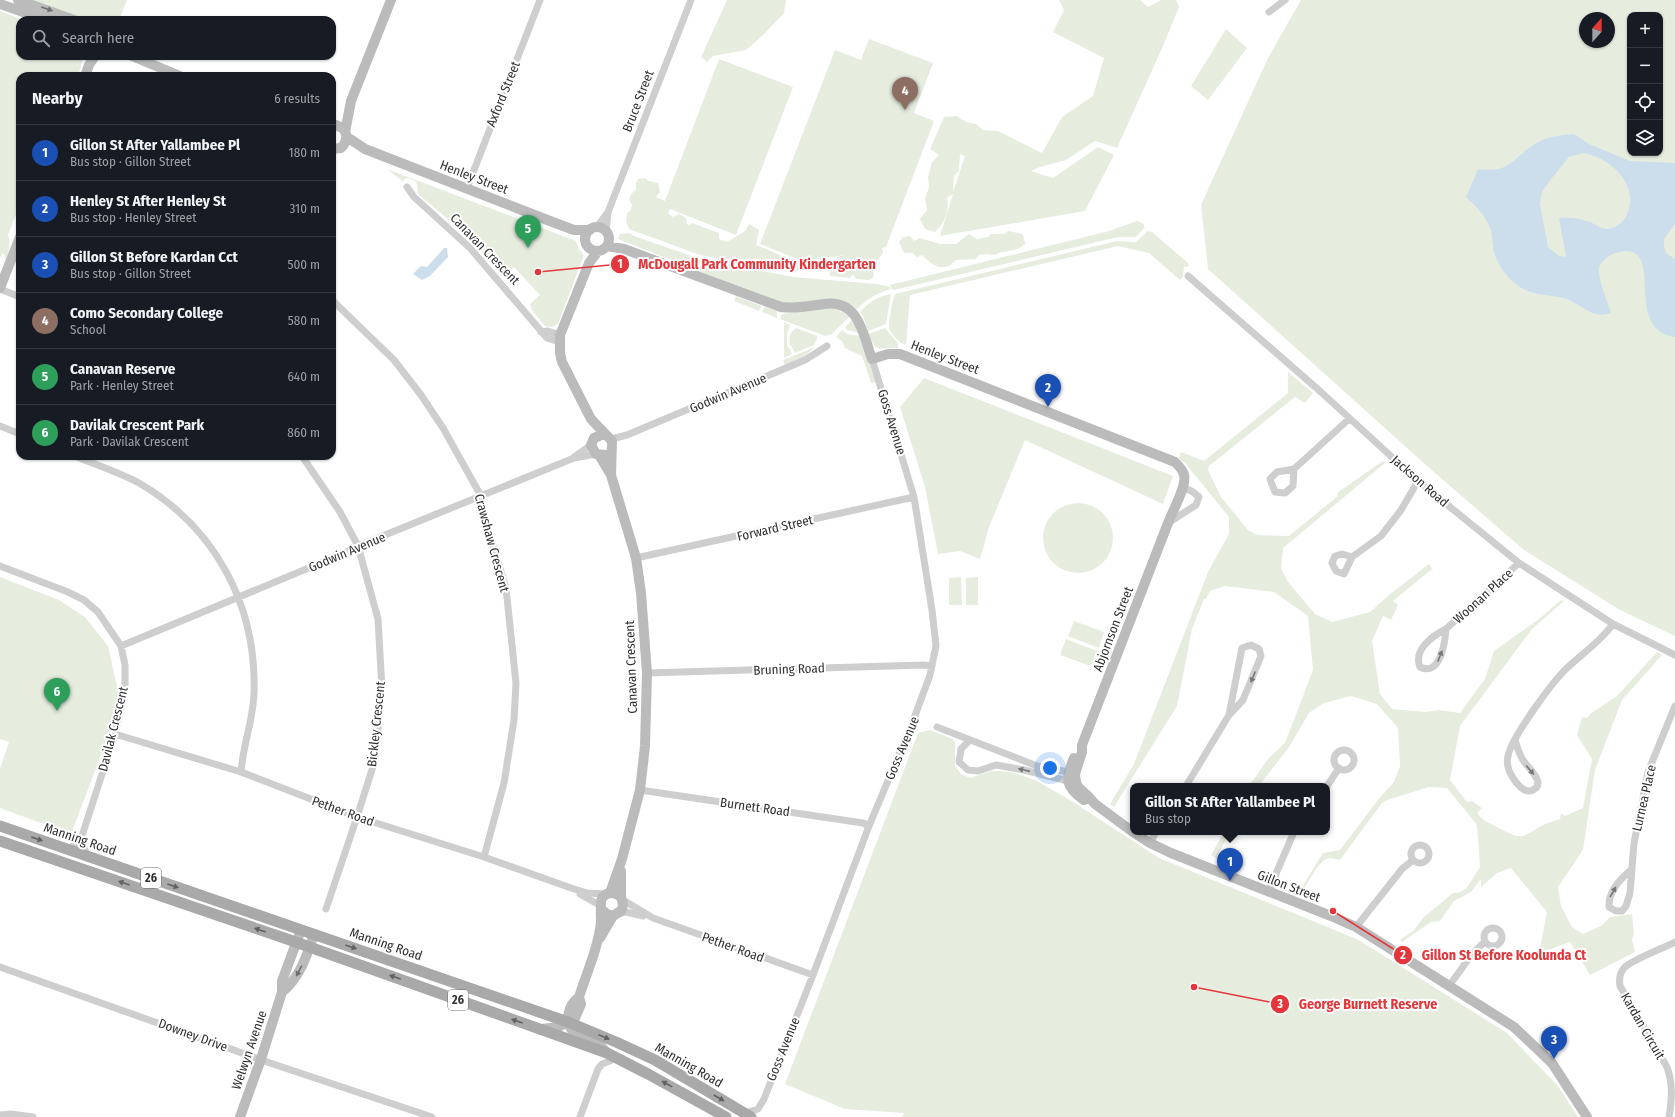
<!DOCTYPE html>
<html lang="en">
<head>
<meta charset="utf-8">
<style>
	body { margin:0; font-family:"Fira Sans Condensed",sans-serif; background:#242831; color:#f1f3f6 }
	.controls { position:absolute; right:12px; top:12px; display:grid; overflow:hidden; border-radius:8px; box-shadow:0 1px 3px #0004 }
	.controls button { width:36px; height:36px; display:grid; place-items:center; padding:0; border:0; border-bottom:1px solid #363941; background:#171b24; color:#f1f3f6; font:20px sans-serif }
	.compass { position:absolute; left:1579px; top:12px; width:36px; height:36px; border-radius:50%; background:#171b24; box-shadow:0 1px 3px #0004; rotate:21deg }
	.you { position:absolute; left:1050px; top:768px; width:14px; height:14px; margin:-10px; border:3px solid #fff; border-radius:50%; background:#1a73e8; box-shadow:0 0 0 6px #1a73e833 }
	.badge { display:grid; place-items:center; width:26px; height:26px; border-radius:50%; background:#1a73e8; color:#fff; font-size:13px; font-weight:700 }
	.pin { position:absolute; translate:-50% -33px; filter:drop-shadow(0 1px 2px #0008) }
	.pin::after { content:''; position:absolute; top:21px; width:14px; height:12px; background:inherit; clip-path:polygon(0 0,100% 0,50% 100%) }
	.popup { position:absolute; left:1130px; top:783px; width:200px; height:52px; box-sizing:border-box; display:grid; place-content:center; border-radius:8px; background:#171b24; filter:drop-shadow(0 1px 3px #0005); font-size:13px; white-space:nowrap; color:#9ea1a6 }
	.popup b { font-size:15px; color:#f1f3f6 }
	.popup::after { content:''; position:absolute; left:50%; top:100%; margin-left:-8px; border:8px solid transparent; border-top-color:#171b24 }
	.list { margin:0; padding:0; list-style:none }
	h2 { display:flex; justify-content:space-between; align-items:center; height:52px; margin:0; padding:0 16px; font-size:17px }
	h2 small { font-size:13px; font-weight:400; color:#9ea1a6 }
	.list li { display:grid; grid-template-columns:26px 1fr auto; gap:12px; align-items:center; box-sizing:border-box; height:56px; padding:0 16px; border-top:1px solid #363941 }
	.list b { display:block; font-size:15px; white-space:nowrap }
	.list p { margin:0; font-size:13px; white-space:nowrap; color:#9ea1a6 }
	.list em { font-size:13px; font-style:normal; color:#9ea1a6 }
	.icon { flex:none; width:22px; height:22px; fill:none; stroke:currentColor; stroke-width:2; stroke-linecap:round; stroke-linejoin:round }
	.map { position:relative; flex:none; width:1675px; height:1117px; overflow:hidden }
	.search { position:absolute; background:#171b24; box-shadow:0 1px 3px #0004; left:16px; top:16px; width:320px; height:44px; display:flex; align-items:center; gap:10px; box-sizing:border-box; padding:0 14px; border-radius:12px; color:#9ea1a6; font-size:15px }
	.panel { position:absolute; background:#171b24; box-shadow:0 1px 3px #0004; left:16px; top:72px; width:320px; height:388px; border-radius:12px }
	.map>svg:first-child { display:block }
</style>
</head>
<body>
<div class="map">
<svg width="1675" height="1117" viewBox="0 0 1675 1117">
	<rect width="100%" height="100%" fill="#fff"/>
	<path fill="#e6eddf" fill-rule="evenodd" d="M29 0H127L119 20H87Z
		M727 0H786L784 13 763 35 746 50 713 56 707 62 701 57Z
		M1059 0H1140L1148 7 1161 0H1176L1179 7 1163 46 1117 148 1095 141 1066 160 1040 167 1031 171 1053 178 1098 147 1114 155 1085 211 940 236 953 194 947 198C950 210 944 225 935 232L925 229 920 219 927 210 925 199 929 187 928 177 932 162 939 155 930 149 944 117 957 116 966 122 976 124 983 130 998 131 1042 153 1062 117 1093 96 1104 58 1053 32 1064 10ZM960 154 965 156 953 192 954 176 959 171Z
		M1301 0H1675V636L1620 610 1524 550 1427 466 1208 269 1201 205 1268 58ZM1630 15H1660V153H1630ZM1585 18H1609V42H1585Z
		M0 11 23 20H20V56H84L78 76H20V204L8 235C11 244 9 251 6 260L3 253 0 258Z
		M1226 29 1247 48 1208 100 1191 86Z
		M869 39 933 63 914 113 934 121 886 247 882 248 883 253 878 260 871 261 869 265 861 266V268L870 267 874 273 873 278 869 280 856 279 854 275H852L850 278 830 276 829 268 838 257 843 255 805 262 760 244 835 50 861 60Z
		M719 59 793 87 736 235 670 209 668 213 673 217 679 214 686 218 687 224 690 225 692 223 719 233V239L727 242 745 231 749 224 759 230 756 245C771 250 785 258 800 264L798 270 795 273 700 255 629 229 626 222 627 213 630 211 632 205 629 200 631 194 636 190V183L638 179 645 178 648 181 658 183 660 192 656 197 665 201Z
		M387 169 576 241 579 250 584 255 558 324 552 327 545 326 532 310 530 304 540 295 514 267 508 272 500 269 442 214 418 194 417 184 414 180 407 178 402 181Z
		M1137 221 1144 224V228L1136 237H1118L894 290 892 289 890 285 1109 231Z
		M1008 231 1023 234 1025 244C1013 254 1004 249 995 255L987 254 979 255 976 259 956 260C944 274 932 265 922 255L917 257 913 253H904L899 242 903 237 910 236 914 241 920 238 940 244H956L969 234 977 239 988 237 991 234H1004Z
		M1148 231 1152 232 1188 263 1189 266 1184 267 1183 277 1180 280 1149 253 1118 246 910 295 906 345C900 344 891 334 889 328 888 323 893 298 895 294L1117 241 1136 242Z
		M629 233 634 236 700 259 793 277 877 284 890 287 891 289C877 293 867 299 857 309 831 291 819 305 792 304 786 304 779 302 774 301L618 239 620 234Z
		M891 294 886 324 868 331 863 316 860 312C869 302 878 296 891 294Z
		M736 296 761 306 759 311 734 301Z
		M765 307 777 311V318L762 312Z
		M824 308H834L850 316 832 334 825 336 780 319 781 315C784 312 817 310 824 308Z
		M853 319 859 333 847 330 845 327Z
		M784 322 790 325 787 334V346L790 349 792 354 784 358Z
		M796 328 817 336V339L814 345 795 353 792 347 790 345C789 337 789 333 796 328Z
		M885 328 898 343V348C881 346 876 356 869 334Z
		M842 330 847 334 860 336 876 382 871 383 862 356 845 348 842 341 836 337Z
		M815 347 800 360 785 366 783 360Z
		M1288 372 1313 393 1305 403 1295 397 1209 466 1208 470 1221 497 1248 530 1257 535 1289 536 1338 496 1337 493 1383 461 1385 463 1283 548 1281 568 1288 582 1315 614 1332 622 1370 612 1389 595 1429 564 1432 569 1393 601 1398 605 1391 620 1383 616 1372 641 1380 694 1392 709 1426 712 1439 710 1460 713 1485 679 1494 651 1539 619 1561 600 1564 601 1532 629 1460 726 1450 780 1467 802 1472 801 1482 808 1477 813C1482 820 1489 823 1497 827 1525 842 1520 837 1545 824 1549 822 1555 821 1560 819L1561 813 1565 816 1583 808 1592 759 1577 735 1582 717 1587 718 1590 714 1617 696 1657 652 1662 655 1622 700 1595 770 1583 850 1558 887 1561 906 1572 927 1583 934 1601 926 1610 917 1632 914 1634 934 1632 940 1635 952 1590 975 1570 942 1539 953 1547 912 1511 868 1497 873 1481 887V879L1471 892 1454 901 1440 921 1431 922 1402 942 1400 940 1413 931 1424 917 1453 893H1458L1466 889 1480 867 1477 825 1447 788 1429 787 1387 800 1382 803 1340 860C1336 859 1331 857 1326 859 1318 863 1308 883 1303 891L1300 890 1323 853 1340 850 1381 796 1394 782 1400 766 1398 728 1377 704 1351 696 1324 703 1309 713 1289 747 1259 786H1249L1268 759 1285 743 1313 670 1308 616 1274 592 1225 586 1210 591 1206 599H1204L1192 629 1177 706 1114 807 1110 804 1134 764 1208 572 1229 534V517L1186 464 1179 458 1181 452 1204 461 1288 393Z
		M924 378 1173 476 1163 504 1025 440 989 527 980 559 960 551 938 554 925 487 900 407Z
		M1043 538a35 35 0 1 1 70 0a35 35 0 1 1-70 0Z
		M0 577 59 600 85 617 108 646 118 691 110 732 71 834 0 808V768L9 742 0 739Z
		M961 577 962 605H949V578Z
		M978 577V605H966V578Z
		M1074 621 1104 632 1099 648 1068 636Z
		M1066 639 1097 651 1091 666 1060 655Z
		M930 730 953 739 955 743V766L961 774 970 778 991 771H1001L1015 773 1037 781 1070 800 1159 858 1359 940 1507 1033 1558 1086 1578 1117H902L904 1113 845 1109 785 1084 918 733Z
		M1224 832H1230L1216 858 1211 855Z"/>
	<path fill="#ccdeec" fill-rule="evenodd" d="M1574 134 1589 144 1630 161 1675 163V224L1664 239V246L1666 253 1675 259V337C1623 330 1664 250 1625 251 1619 252 1612 253 1608 257 1603 261 1598 265 1599 272 1600 285 1607 300 1611 313 1594 319 1584 307 1569 300 1551 293 1535 298 1517 285 1507 278 1497 264 1494 252 1492 245 1493 236 1490 228 1485 215 1476 206 1466 197L1478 169C1512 174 1513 156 1538 142 1550 136 1562 135 1574 134ZM1583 153C1608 157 1636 181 1629 208 1627 218 1622 224 1612 228 1603 232 1595 223 1587 221 1577 218 1569 217 1559 218L1566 257 1559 256 1548 247 1540 204 1542 192 1551 179 1569 157Z
		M444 248H447L448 257 430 276 422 280 413 274 421 266 427 267Z"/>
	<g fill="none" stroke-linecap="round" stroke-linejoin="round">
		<path stroke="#cecece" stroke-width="7" d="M1269 12 1285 0
			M407 187 414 197 470 248 547 338 559 342
			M467 188 540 0
			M596 228 608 212
			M606 232 608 212 691 0
			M1188 276 1321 392 1418 481 1519 563 1613 624 1675 655
			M0 289 20 297
			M332 300 394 360 421 395 443 428 481 496 483 512 506 588 516 683 514 720 504 783 484 857
			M541 332 548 331 560 335
			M0 426 20 434
			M611 439 627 435 805 360 827 346
			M75 456C96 465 119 472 139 483 216 528 257 606 254 694 253 720 243 745 241 772
			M302 456 340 512 358 546 378 619 382 689 375 760 357 817 326 909
			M574 457 591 445
			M1294 469 1293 486 1285 493 1275 492 1270 479 1277 472 1294 469 1349 419
			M1168 523 1196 505 1199 497 1193 492 1183 487
			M1352 557 1342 554 1335 556 1332 563 1336 571 1344 574 1352 557 1381 536 1401 510 1418 481
			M636 558 914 497
			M0 566 68 592 84 600 98 612 121 646 125 665V691L115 734 81 839 68 850
			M1446 629C1445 643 1440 677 1420 667 1413 650 1432 636 1446 629L1519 563
			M121 646 347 552 358 546 574 458 596 454
			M647 673 924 665 932 666
			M937 727 1037 766 1073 773
			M115 734 241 772 357 817 484 857 571 888 587 893 607 894
			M970 740 961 749 959 762 968 770 978 771 996 765 1024 770 1072 782
			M1515 740C1517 747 1519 754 1523 760 1527 767 1547 783 1533 790 1525 794 1517 784 1513 778 1509 772 1506 764 1508 756 1511 738 1553 681 1567 668 1583 653 1600 642 1613 624
			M1334 760a10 10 0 1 1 20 0a10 10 0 1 1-20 0Z
			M1186 786 1229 715 1243 700 1261 656 1259 649 1251 645 1242 648 1229 715
			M1327 786 1339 768
			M640 790 863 823 869 826
			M81 839 87 856
			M1150 843 1156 832
			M1411 854a9 9 0 1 1 18 0a9 9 0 1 1-18 0Z
			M1631 870C1620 879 1608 892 1609 907L1616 911H1622L1626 906 1630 893 1634 843 1648 772 1675 706
			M1268 892 1294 832
			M580 894 601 906
			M623 900 653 918 813 975
			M618 914 626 912 643 916
			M1356 927 1402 869 1413 860
			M1484 937a9 9 0 1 1 18 0a9 9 0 1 1-18 0Z
			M0 967 270 1063 432 1117
			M1449 986 1470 957 1485 941
			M745 1113 758 1109 764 1099 813 975 869 826 913 721 930 675 936 646 932 610 914 497 872 359
			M0 1115 11 1114 33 1117
			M580 1117 598 1069 602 1064 617 1058
			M1669 1117C1672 1099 1673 1084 1667 1067L1620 986C1619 980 1619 974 1624 968 1631 960 1664 948 1675 942"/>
		<path stroke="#bbb" stroke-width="10" d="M18 0 74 20
			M0 4 46 20
			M132 56 180 76
			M85 76 89 65 95 56
			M332 125H336L344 129C348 136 347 142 341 148L332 149
			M345 132 351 101 391 0
			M347 137 365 149 550 221 574 230H590
			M585 239a12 12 0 1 1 24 0a12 12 0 1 1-24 0Z
			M607 246 624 249 781 307C796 309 810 306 824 304 859 299 863 334 872 359L888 354H900L1175 462C1179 466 1183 470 1184 475 1187 486 1172 512 1168 523L1082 745V752L1075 774 1076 782 1078 787 1089 797 1095 804 1133 832
			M598 251 589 263 560 335V353L562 362 591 419 612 441 611 475
			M0 288 20 237
			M604 434 594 438 591 445 596 454 605 455
			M599 455 611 475 636 558 641 593 647 673 645 746 640 790 622 859 610 893
			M1074 758C1065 779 1065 787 1084 800
			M1133 832 1150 843 1171 853 1331 916 1356 927 1514 1027 1552 1063 1587 1117
			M602 910 607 914 613 916 622 910 623 904 621 897V871
			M600 938 613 916
			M282 992C300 978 307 955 314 934
			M542 1029 558 1027 575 1018 581 1004 579 997
			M606 1052C602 1047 598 1043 592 1040 586 1038 578 1037 574 1033 564 1021 568 1005 579 997 587 972 598 948 601 922 601 916 600 902 602 898 607 891 615 892 621 897
			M240 1117 261 1059 282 992V981L301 930"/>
		<path stroke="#a9a9a9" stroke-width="11" d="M0 826 568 1022 616 1042 655 1060 751 1117
			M0 841 287 939 607 1053 648 1074 726 1117"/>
	</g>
	<defs><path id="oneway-solid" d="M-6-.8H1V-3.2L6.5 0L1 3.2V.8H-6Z"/></defs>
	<g fill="#6f6f6f">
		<use href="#oneway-solid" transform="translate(47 9) rotate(19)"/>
		<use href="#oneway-solid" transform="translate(299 971) rotate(118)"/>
	</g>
	<g fill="#787878">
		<use href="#oneway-solid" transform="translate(1440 656) rotate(-69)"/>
		<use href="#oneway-solid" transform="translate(1253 677) rotate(112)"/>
		<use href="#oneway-solid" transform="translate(1024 770) rotate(-167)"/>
		<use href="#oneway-solid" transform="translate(1530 770) rotate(50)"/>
		<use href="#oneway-solid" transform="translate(1613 892) rotate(-60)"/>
	</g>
	<g fill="#616161">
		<use href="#oneway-solid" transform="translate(37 839) rotate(19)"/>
		<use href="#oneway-solid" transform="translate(124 883) rotate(-161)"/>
		<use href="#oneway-solid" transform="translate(173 886) rotate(19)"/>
		<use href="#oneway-solid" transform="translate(260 930) rotate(-161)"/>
		<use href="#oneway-solid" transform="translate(351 947) rotate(19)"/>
		<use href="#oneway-solid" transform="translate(395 977) rotate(-161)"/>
		<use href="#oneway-solid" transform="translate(517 1021) rotate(-161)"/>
		<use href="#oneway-solid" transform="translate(604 1037) rotate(22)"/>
		<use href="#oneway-solid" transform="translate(667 1084) rotate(-151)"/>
		<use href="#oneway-solid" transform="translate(719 1098) rotate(30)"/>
	</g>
	<g text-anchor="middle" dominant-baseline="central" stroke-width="4" stroke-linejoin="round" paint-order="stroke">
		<g fill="#fff" stroke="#6f6f6f" stroke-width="1">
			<rect x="141" y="868" width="20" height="20" rx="3"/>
			<rect x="448" y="990" width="20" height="20" rx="3"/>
		</g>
		<g font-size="12" font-weight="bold" fill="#313131">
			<text x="151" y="878">26</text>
			<text x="458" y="1000">26</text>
		</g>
		<g font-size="13" fill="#313131" stroke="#fff">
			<text transform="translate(503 94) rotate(-68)">Axford Street</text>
			<text transform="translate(638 101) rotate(-69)">Bruce Street</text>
			<text transform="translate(474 177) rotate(21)">Henley Street</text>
			<text transform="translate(485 249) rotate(46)">Canavan Crescent</text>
			<text transform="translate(945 357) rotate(21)">Henley Street</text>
			<text transform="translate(728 393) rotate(-23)">Godwin Avenue</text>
			<text transform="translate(892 422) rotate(73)">Goss Avenue</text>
			<text transform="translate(1420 481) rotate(41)">Jackson Road</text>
			<text transform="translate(775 528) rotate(-13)">Forward Street</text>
			<text transform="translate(492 543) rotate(75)">Crawshaw Crescent</text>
			<text transform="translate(347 552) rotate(-23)">Godwin Avenue</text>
			<text transform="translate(1483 596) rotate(-42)">Woonan Place</text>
			<text transform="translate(1113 629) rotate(-69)">Abjornson Street</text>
			<text transform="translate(631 667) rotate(-92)">Canavan Crescent</text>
			<text transform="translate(789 669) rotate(-2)">Bruning Road</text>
			<text transform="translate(376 724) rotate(-84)">Bickley Crescent</text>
			<text transform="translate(113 729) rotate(-76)">Davilak Crescent</text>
			<text transform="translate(902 748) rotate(-67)">Goss Avenue</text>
			<text transform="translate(1644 798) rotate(-77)">Lurnea Place</text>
			<text transform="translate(755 807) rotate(8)">Burnett Road</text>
			<text transform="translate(343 811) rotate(20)">Pether Road</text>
			<text transform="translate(80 839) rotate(19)">Manning Road</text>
			<text transform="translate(1289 886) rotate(21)">Gillon Street</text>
			<text transform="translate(386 944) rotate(19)">Manning Road</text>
			<text transform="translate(733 947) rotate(20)">Pether Road</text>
			<text transform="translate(1643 1026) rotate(60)">Kardan Circuit</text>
			<text transform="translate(193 1035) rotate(20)">Downey Drive</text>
			<text transform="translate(783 1049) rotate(-68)">Goss Avenue</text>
			<text transform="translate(249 1050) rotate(-71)">Welwyn Avenue</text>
			<text transform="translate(689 1065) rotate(30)">Manning Road</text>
		</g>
	</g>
	<path fill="none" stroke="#e3373c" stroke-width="1.5" d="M538 272L620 264M1333 911L1403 955M1194 987L1280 1004"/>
	<g fill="#e3373c" stroke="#fff" stroke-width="1.5">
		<circle cx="538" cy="272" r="4"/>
		<circle cx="1333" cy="911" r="4"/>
		<circle cx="1194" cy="987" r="4"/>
		<circle cx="620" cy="264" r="10"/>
		<circle cx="1403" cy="955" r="10"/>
		<circle cx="1280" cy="1004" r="10"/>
	</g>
	<g font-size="12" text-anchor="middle" font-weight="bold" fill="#fff">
		<text x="620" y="268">1</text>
		<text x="1403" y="959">2</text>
		<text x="1280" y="1008">3</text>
	</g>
	<g font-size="14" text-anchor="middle" font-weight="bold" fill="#e3373c" stroke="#fff" stroke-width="4" stroke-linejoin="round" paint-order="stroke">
		<text x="757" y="269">McDougall Park Community Kindergarten</text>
		<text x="1504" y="960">Gillon St Before Koolunda Ct</text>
		<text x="1368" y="1009">George Burnett Reserve</text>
	</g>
</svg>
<div class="controls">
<button>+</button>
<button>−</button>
<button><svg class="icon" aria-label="locate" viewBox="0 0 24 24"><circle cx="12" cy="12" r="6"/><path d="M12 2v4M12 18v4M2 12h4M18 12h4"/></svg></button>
<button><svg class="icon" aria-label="layers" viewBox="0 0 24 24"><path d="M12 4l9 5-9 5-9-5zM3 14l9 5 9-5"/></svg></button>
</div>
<svg class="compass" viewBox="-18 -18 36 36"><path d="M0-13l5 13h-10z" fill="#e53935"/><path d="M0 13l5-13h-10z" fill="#9ea1a6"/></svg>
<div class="you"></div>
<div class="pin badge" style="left:1230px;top:881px;background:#1a4fb4">1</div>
<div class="popup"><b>Gillon St After Yallambee Pl</b>Bus stop</div>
<div class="pin badge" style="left:1048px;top:407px;background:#1a4fb4">2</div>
<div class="pin badge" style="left:1554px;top:1059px;background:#1a4fb4">3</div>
<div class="pin badge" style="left:905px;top:110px;background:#8d6e63">4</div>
<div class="pin badge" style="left:528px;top:248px;background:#2e9e5b">5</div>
<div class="pin badge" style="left:57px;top:711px;background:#2e9e5b">6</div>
<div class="search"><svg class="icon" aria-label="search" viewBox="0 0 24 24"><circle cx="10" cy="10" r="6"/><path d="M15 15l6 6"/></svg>Search here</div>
<section class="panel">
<h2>Nearby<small>6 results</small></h2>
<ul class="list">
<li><span class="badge" style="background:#1a4fb4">1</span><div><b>Gillon St After Yallambee Pl</b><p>Bus stop · Gillon Street</p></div><em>180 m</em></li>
<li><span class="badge" style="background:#1a4fb4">2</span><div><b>Henley St After Henley St</b><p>Bus stop · Henley Street</p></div><em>310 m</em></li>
<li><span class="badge" style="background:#1a4fb4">3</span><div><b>Gillon St Before Kardan Cct</b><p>Bus stop · Gillon Street</p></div><em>500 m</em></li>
<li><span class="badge" style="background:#8d6e63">4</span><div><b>Como Secondary College</b><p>School</p></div><em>580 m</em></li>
<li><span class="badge" style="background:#2e9e5b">5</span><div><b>Canavan Reserve</b><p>Park · Henley Street</p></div><em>640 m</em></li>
<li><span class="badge" style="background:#2e9e5b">6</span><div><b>Davilak Crescent Park</b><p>Park · Davilak Crescent</p></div><em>860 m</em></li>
</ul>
</section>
</div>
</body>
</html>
